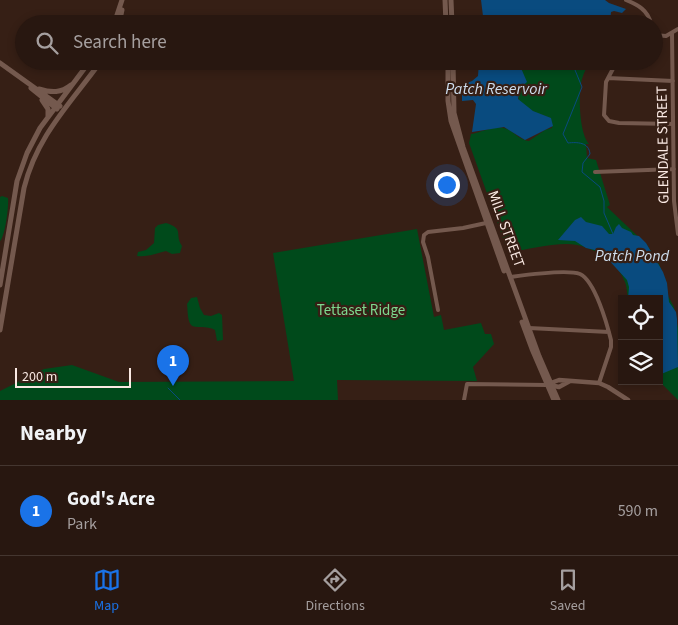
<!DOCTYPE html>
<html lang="en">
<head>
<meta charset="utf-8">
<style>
	body { margin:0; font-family:"Source Sans 3",sans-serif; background:#302019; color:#f1f3f6 }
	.controls { position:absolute; right:15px; bottom:15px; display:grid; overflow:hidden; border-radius:0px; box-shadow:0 2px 8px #0003 }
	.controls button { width:45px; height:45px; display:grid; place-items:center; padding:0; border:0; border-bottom:1px solid #443630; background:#281710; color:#f1f3f6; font:25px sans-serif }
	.scale { position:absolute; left:15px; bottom:12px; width:116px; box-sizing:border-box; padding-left:5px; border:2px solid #fae9e3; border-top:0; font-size:14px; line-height:18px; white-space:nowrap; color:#fae9e3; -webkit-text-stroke:4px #361f15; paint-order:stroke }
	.you { position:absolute; left:446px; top:184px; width:18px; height:18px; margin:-12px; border:4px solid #fff; border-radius:50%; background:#1a73e8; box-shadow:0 0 0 8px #1a73e833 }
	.badge { display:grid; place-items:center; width:32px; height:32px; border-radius:50%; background:#1a73e8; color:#fff; font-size:16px; font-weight:700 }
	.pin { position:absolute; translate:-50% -41px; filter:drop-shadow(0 1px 2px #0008) }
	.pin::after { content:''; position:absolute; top:26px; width:18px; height:15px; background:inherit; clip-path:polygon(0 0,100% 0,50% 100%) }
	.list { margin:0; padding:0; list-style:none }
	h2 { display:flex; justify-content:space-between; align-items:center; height:65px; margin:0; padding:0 20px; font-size:21px }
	h2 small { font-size:16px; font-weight:400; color:#a59f9f }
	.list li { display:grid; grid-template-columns:32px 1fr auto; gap:15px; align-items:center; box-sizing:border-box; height:90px; padding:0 20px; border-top:1px solid #443630 }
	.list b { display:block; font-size:19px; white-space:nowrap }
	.list p { margin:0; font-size:16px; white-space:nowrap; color:#a59f9f }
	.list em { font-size:16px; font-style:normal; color:#a59f9f }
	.icon { flex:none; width:28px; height:28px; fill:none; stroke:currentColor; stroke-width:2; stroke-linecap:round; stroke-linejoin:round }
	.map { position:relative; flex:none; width:678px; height:400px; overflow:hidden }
	.search { position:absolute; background:#281710; box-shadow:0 2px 8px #0003; left:15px; right:15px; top:15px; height:55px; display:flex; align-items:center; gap:12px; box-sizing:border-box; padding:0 18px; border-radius:28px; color:#a59f9f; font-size:19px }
	.sheet { height:155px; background:#281710 }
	nav { display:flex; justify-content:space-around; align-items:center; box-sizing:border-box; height:70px; border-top:1px solid #443630; background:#281710; font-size:14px; color:#a59f9f }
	nav a { display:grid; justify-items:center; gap:2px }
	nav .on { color:#1a73e8 }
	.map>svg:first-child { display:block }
</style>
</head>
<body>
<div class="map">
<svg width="678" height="400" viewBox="0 0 678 400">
	<rect width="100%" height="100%" fill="#361f15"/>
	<path fill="#004a1b" d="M524 61H590C587 67 584 72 582 79 578 93 579 133 589 144H586L587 158 596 160 610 205 607 207 647 245 659 264 665 279 668 296 674 307 678 328V400L662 384 653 383V381H659V299H628C627 293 627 285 624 280 616 259 588 244 567 244 547 244 527 250 508 252L469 143 471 134C482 132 497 124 507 129 515 133 520 140 529 141L545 130 552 128C553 116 545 116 536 113 530 110 524 105 519 101L518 93 524 87 525 83 522 71Z
		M2 196 8 198C9 206 5 237 0 241V197Z
		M166 223C185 229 174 234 182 246L180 253 172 254 166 251C155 254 148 257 137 256L138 252 146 250 154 243 155 228 158 225Z
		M417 229 434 317 441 315 444 330 481 323 485 334H491L494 344 473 367 477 381 337 380 338 400H0V391L44 369 72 365 119 382 294 381 273 253Z
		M197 297 200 308 204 315 211 316 219 313 222 315 223 340 217 341 215 330C207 325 195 329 191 325 187 319 188 311 187 304L191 298Z"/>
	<path fill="#094b7f" d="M481 0H605L609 3 626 9 622 13 614 11 611 12 610 24H605L602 21 599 24H484Z
		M479 61H523L521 68 527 82 520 88 518 99 533 111 551 118 553 126 525 140 504 127 472 132 476 104 473 100 462 101V85L472 81 478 76Z
		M581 217 586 222 602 226 609 234H613L616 227 619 224 622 228 631 232 633 235 639 236 646 243 663 272 667 283 669 302 676 312 677 319 678 367 659 375V299H628L629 287 627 280 605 256 599 251 586 248 575 241 558 240 575 220Z"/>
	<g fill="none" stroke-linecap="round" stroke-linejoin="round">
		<path stroke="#094b7f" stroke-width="1" d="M583 61 575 70 582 87 563 134 568 143C577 142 589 142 590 154L583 163 582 172 600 187 604 201V213L613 234
			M168 388 180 400"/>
		<path stroke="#74594e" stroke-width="4" d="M626 0C638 5 648 10 651 24
			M672 34 674 201 678 234
			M654 35 666 36 678 29
			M617 61 606 82 604 115 609 121 619 123 673 124
			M608 78 673 81
			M595 172 674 169
			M510 277C525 275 567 269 580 274 595 281 607 324 611 340V347L599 383
			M438 310 428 257 423 242 424 235 428 232 463 228 486 223
			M529 328 609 332
			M464 400 467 384 547 385"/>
		<path stroke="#74594e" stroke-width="4.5" d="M548 384 559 380 599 383 608 387 628 400
			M550 385 559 387 570 381"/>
		<path stroke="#74594e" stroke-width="5" d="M445 0 446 24
			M451 0 452 24
			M114 24 122 0
			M119 24 122 10
			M448 61V101L451 121 504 271
			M453 61 454 113 463 147 539 356 558 400
			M0 63 60 106
			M31 88 57 109
			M39 89C52 93 61 93 71 85
			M42 100 48 109V117
			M0 285 17 181 27 153 40 128 90 61
			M522 322 532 349 554 400
			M0 330 24 188C37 135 71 103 101 61"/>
	</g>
	<g text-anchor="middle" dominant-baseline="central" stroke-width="4.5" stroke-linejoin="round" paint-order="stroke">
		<g font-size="15" fill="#fae9e3" stroke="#361f15">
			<text transform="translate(663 145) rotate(-91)">GLENDALE STREET</text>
			<text transform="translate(506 229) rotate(70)">MILL STREET</text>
		</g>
		<g font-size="15" fill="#7dd98f" stroke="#361f15">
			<text x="361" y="310">Tettaset Ridge</text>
		</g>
		<g font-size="16" font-style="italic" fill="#cedeee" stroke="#361f15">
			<text x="496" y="89">Patch Reservoir</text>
			<text x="632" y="256">Patch Pond</text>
		</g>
	</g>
</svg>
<div class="controls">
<button><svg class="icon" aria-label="locate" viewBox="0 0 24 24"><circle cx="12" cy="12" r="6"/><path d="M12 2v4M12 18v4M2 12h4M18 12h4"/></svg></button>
<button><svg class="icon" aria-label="layers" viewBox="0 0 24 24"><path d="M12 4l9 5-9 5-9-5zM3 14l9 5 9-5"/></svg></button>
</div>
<div class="scale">200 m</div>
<div class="you"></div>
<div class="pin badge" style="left:173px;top:386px">1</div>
<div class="search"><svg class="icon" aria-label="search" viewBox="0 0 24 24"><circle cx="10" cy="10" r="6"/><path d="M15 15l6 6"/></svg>Search here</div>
</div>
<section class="sheet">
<h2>Nearby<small></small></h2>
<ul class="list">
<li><span class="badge">1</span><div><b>God's Acre</b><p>Park</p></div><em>590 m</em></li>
</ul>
</section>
<nav>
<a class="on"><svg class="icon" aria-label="map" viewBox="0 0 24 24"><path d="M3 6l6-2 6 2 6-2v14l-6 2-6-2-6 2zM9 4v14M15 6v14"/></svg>Map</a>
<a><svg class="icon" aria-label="directions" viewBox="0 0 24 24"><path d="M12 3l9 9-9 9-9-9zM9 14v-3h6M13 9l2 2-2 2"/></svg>Directions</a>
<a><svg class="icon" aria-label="saved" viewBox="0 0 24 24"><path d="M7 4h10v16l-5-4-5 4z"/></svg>Saved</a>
</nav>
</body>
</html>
